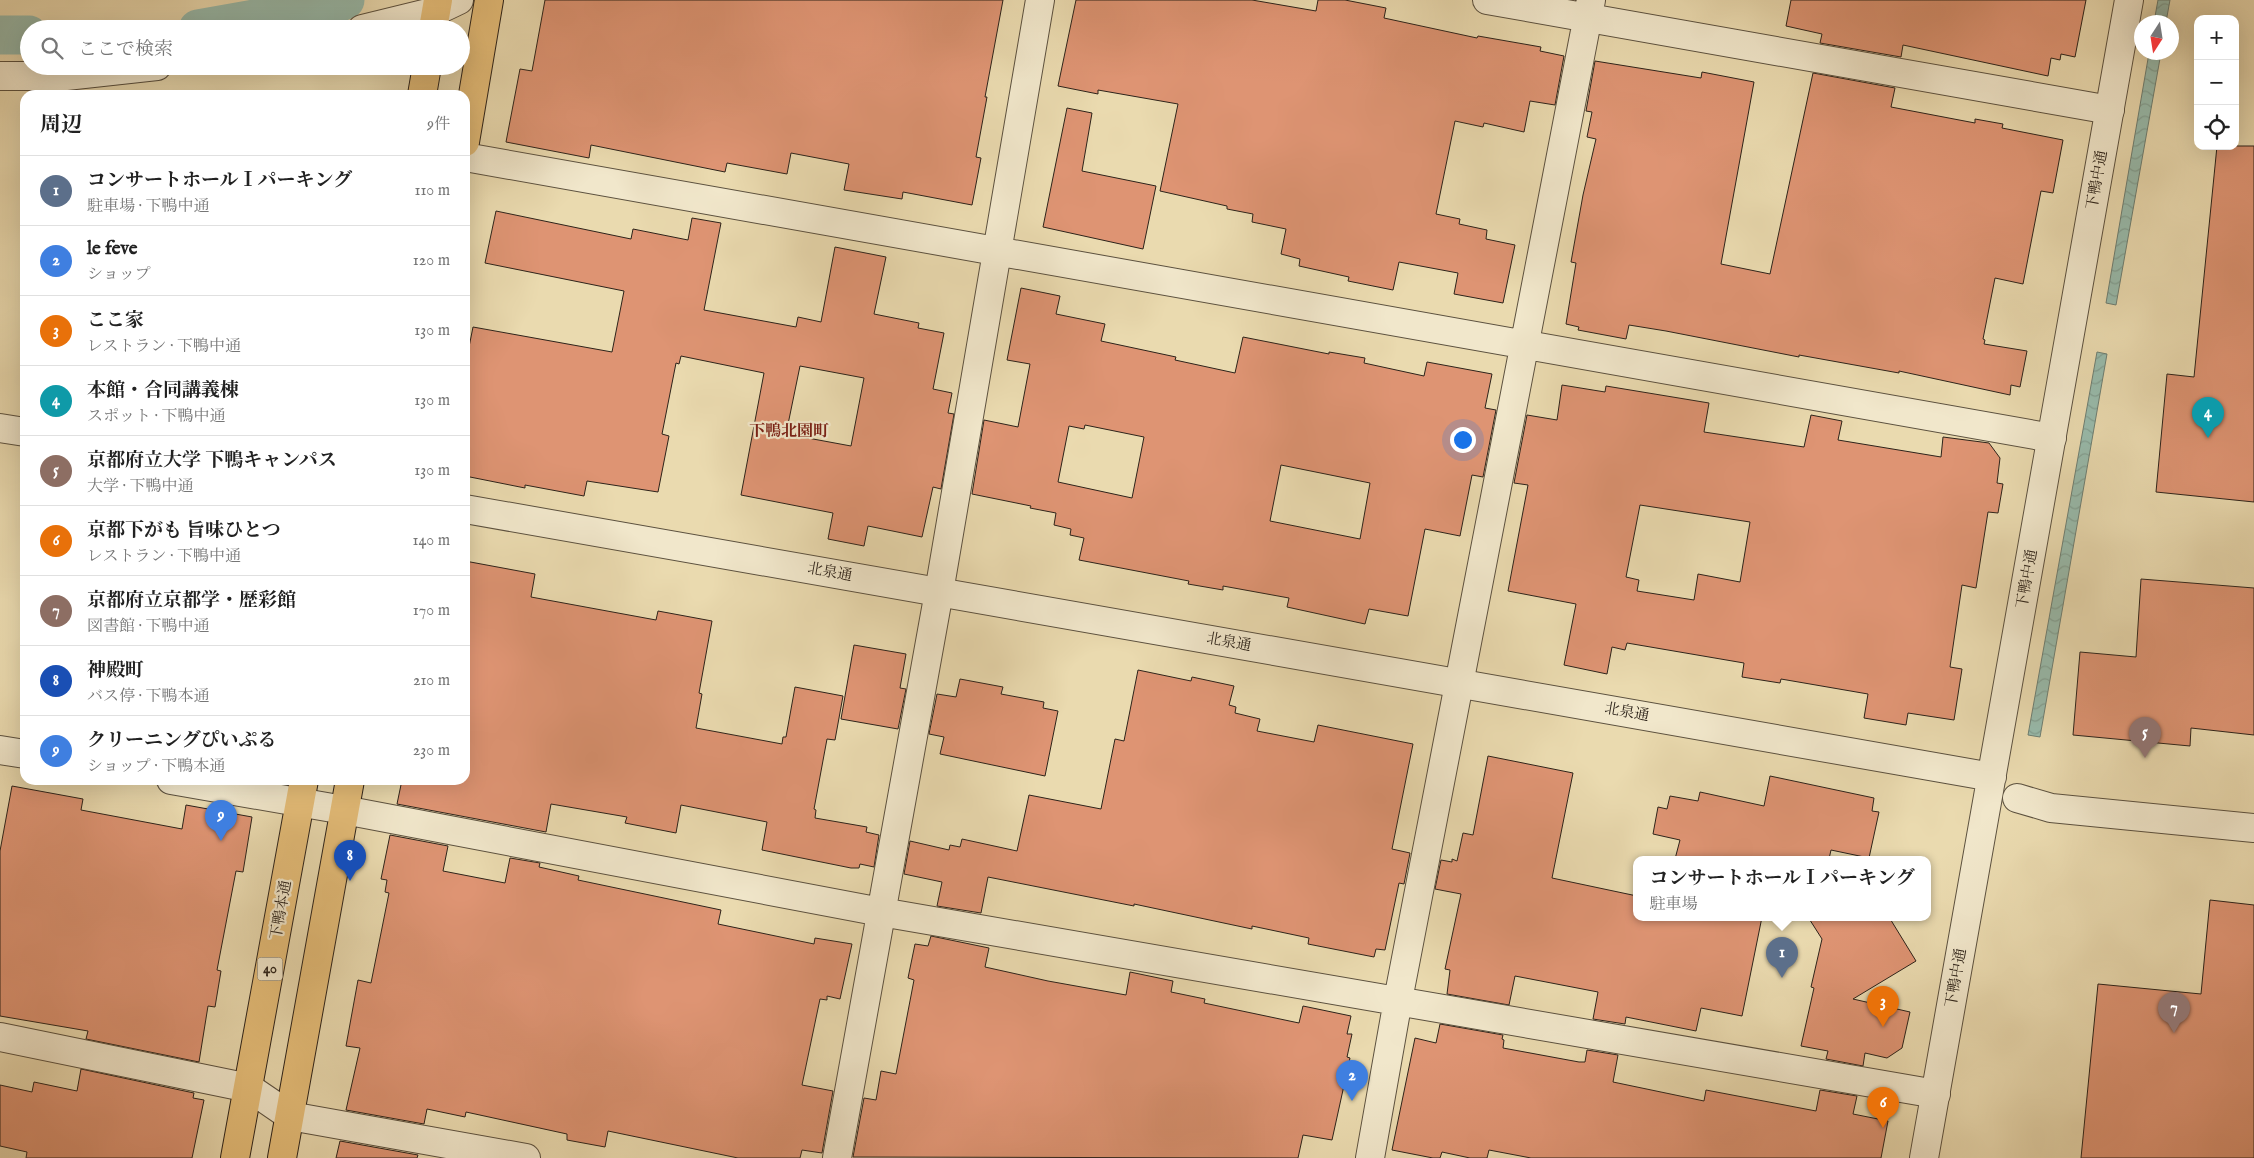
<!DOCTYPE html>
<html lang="ja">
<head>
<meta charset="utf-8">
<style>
	body { margin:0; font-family:"IM FELL English","Noto Serif JP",serif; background:#f6f6f6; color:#222 }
	.controls { position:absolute; right:15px; top:15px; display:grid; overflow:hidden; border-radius:10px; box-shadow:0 5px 20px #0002 }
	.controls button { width:45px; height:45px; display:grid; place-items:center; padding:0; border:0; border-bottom:1px solid #e0e0e0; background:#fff; color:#222; font:25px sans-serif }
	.compass { position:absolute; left:2134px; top:15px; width:45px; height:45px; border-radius:50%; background:#fff; box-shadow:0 5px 20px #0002; rotate:192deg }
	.you { position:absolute; left:1462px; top:439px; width:18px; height:18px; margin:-12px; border:4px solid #fff; border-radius:50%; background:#1a73e8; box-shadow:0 0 0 8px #1a73e833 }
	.badge { display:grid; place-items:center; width:32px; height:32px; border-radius:50%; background:#7c3aed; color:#fff; font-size:16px; font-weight:700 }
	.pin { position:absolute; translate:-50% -41px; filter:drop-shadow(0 1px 2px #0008) }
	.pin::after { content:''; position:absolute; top:26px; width:18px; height:15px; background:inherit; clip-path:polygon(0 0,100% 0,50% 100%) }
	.popup { position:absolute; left:1633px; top:856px; width:298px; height:65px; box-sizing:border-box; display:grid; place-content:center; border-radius:10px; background:#fff; filter:drop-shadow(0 1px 4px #0005); font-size:16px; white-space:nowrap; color:#767676 }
	.popup b { font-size:19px; color:#222 }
	.popup::after { content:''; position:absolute; left:50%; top:100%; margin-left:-10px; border:10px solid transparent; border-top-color:#fff }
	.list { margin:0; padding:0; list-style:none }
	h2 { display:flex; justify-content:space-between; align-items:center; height:65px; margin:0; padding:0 20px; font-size:21px }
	h2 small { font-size:16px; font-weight:400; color:#767676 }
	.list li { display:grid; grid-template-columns:32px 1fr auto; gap:15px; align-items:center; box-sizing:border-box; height:70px; padding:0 20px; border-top:1px solid #e0e0e0 }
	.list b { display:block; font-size:19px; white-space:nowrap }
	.list p { margin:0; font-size:16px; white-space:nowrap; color:#767676 }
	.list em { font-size:16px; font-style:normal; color:#767676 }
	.icon { flex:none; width:28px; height:28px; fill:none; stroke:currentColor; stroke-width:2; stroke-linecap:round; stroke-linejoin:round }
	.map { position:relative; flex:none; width:2254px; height:1158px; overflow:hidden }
	.search { position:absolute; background:#fff; box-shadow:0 5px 20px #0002; left:20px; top:20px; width:450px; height:55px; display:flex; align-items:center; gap:12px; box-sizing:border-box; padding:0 18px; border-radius:28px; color:#767676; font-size:19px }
	.panel { position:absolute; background:#fff; box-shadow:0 5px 20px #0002; left:20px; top:90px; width:450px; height:695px; border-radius:15px }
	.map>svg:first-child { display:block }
</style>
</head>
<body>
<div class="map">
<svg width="2254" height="1158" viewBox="0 0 2254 1158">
	<defs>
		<pattern id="water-waves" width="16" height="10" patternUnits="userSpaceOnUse" patternTransform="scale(1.25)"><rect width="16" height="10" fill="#98bbac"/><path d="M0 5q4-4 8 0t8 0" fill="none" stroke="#83a093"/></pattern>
	</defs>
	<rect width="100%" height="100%" fill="#eadaaf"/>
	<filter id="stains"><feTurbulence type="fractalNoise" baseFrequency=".004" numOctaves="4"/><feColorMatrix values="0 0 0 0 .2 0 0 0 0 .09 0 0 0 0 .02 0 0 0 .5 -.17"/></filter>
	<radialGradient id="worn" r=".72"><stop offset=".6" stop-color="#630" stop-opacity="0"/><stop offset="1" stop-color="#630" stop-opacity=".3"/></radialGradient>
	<path fill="url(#water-waves)" stroke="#6d7e72" d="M2158 0H2170L2166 22H2154Z
		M2149 53H2161L2116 305 2106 303Z
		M2097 352 2107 354 2040 737 2028 735Z"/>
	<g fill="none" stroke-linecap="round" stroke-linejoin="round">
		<path stroke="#98bbac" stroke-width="39" d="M198 29 333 5 345 0
			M0 35H29"/>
	</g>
	<path fill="#de9473" stroke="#2d231a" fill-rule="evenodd" d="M545 0H1003L985 97H987L976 157 981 158 972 205 903 192 902 199 844 190 849 164 791 153 787 174 727 163 725 172 591 145 589 158 506 142 520 69 532 71Z
		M1076 0H1252L1316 11 1318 0H1345L1386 8 1384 18 1477 38 1478 36 1541 47 1540 51 1564 56 1555 105 1530 101 1524 132 1484 123 1483 127 1455 121 1436 214 1460 219 1459 224 1487 230 1486 239 1515 245 1503 303 1454 294 1458 273 1399 262 1393 290 1348 281 1349 277 1299 266 1300 259 1281 254 1286 229 1252 222 1253 214 1227 209V206L1160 191 1178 104 1098 90V94L1058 86Z
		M1791 0H2086L2075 57 2061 54 2060 60 2051 58 2048 76 1903 45 1901 57 1820 43 1822 34 1786 26Z
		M1595 61 1701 78 1702 72 1754 82 1721 264 1770 274 1813 73 1895 88 1891 107 1975 123V119L2003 124 2002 128 2063 140 2053 193 2041 191 2023 284 1995 278 1983 339 1985 340 1984 344 2027 351 2020 387 2011 385 2010 395 1899 371V373L1799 355V357L1666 331 1629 325 1626 339 1578 330 1579 327 1566 324 1576 263 1571 262 1583 195 1596 139 1587 137 1592 112 1586 111Z
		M1067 108 1092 113 1082 171 1156 186 1143 249 1043 227Z
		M2217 146H2254V502L2156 492 2167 374 2194 377Z
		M496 211 631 239 633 229 688 240 692 218 721 223 704 310 796 327 798 317 821 322 835 247 886 257 874 314 919 323 918 328 944 333 933 389 952 393 948 413 954 414 941 489 933 487 922 537 868 526 864 546 828 539 833 513 741 495 764 373 681 356 679 364 676 363 662 434 669 436 658 492 587 481 584 496 525 485V488L465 476V367L473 327 612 352 624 291 485 263ZM800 366 864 378 851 446 786 434Z
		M1021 288 1060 296 1056 314 1105 324 1101 341 1176 357 1175 360 1235 373 1243 337 1329 354V352L1365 358 1364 363 1424 376 1427 362 1492 374 1485 408 1496 410 1483 477 1472 475 1460 536 1425 529 1408 616 1369 609 1365 624 1287 607 1289 598 1223 586V590L1188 584 1189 581 1079 560 1084 538 1070 535 1071 529 1054 525 1056 513 1030 508 1031 506 972 494 984 420 1018 427 1030 364 1007 360ZM1085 425 1144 437 1132 498 1058 482 1069 426 1084 429ZM1281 465 1370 483 1360 539 1270 521Z
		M1562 385 1605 392 1606 386 1709 403 1704 432 1804 447 1811 415 1842 421 1838 440 1941 457 1943 437 1989 443 2000 458 1997 483 2003 484 1998 513 1988 512 1976 588 1962 585 1950 667 1962 669 1954 720 1908 713 1906 725 1864 718 1868 694 1781 679 1780 683 1742 677 1744 663 1627 643 1625 650 1612 647 1607 674 1564 665 1576 604 1508 591 1528 485 1514 483 1527 415 1557 420ZM1640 505 1750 522 1740 582 1698 574 1694 600 1637 591 1639 580 1626 577Z
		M465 561 535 574 531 597 656 620 658 611 712 621 699 693 702 694 696 728 782 744 783 737H786L795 687 843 696 835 740 827 739 814 809 816 810 815 818 867 827 866 832 879 835 874 867 860 864 859 868H851L762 850 767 822 681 805 676 833 625 823 627 817 551 804 546 832 397 804 402 780H465Z
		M2141 579 2254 588V735L2191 728 2190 746 2073 735 2080 652 2136 657Z
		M854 645 906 654 900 688 906 689 898 729 841 719Z
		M1138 670 1191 681 1192 677 1234 686 1229 705 1236 707 1235 713 1260 719 1257 731 1314 742 1318 725 1413 744 1392 849 1410 853 1404 884 1399 883 1385 950 1376 949 1374 957 1308 944 1309 938 1252 926V929L1134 904V906L988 877 981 913 937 906 942 882 904 874 910 841 949 850 950 845 960 847 962 839 1017 851 1029 795 1101 809 1115 739 1124 741Z
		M960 679 1003 687 1001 694 1044 702 1043 708 1058 711 1045 776 940 754 944 737 929 734 937 694 956 697Z
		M1488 756 1573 773 1552 878 1637 896V917H1762L1742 1016 1701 1008 1696 1031 1626 1017 1625 1024 1593 1019 1598 992 1515 976 1509 1005 1447 994 1450 970 1445 969 1461 894 1435 889 1441 860 1452 862V859L1457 861 1463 833 1473 835Z
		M1770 776 1874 798 1872 811 1879 812 1869 858 1831 850 1829 859H1675L1680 840 1653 834 1658 807 1667 809 1670 796 1698 801 1700 792 1764 806Z
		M12 786 83 799 81 810 182 829 186 805 252 817 243 872 236 871 217 970 221 971 215 1007 208 1006 199 1062 86 1039 88 1031 0 1016V851Z
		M390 835 448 846 443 871 505 883 510 858 540 863 539 867 579 876 578 880 721 910 718 924 814 944 815 938 852 944 840 999 827 996V1000L820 999 802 1085 833 1091 822 1153 802 1150 800 1158H738L608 1131 605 1147 567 1140V1134L466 1112 465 1117 427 1109 424 1124 346 1110 360 1048 346 1046 358 980 371 983 389 893 385 892 387 880 381 879Z
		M2210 900 2254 905V1158H2081L2098 984 2201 994Z
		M1808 917H1889L1916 961 1853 999 1910 1012 1902 1048 1887 1058 1865 1053 1863 1066 1826 1059 1828 1051 1801 1046 1814 988 1811 987 1822 939Z
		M931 936 989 948 985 967 1048 981 1126 995 1130 972 1173 981 1171 992 1205 999 1204 1003 1299 1023 1303 1006 1351 1016 1347 1034H1352L1347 1057 1350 1058 1332 1140 1303 1135 1298 1158 853 1157 864 1098 876 1100 881 1071 896 1074 914 980 908 978 915 944 928 946Z
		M1440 1024 1503 1035 1502 1039 1504 1040 1503 1048 1579 1062H1585L1587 1050 1618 1055 1613 1082 1704 1101 1706 1090 1816 1111 1820 1090 1857 1096 1853 1114 1888 1121 1881 1158H1531L1489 1150 1487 1158H1470L1442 1152 1440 1158H1433L1392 1150 1415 1038 1436 1043Z
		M81 1069 194 1093 193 1098 204 1100 192 1158H26L27 1152 0 1146V1085L32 1092 34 1082 77 1091Z
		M340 1141 418 1155 417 1158H336Z"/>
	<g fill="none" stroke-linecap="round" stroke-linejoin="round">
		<defs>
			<path id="pedestrian" d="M2017 798 2051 808 2254 828"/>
			<path id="minor" d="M1487 0 2110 110
				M362 29 436 11 459 0
				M0 76H66L157 66
				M465 157 2052 438
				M0 750 25 754
				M171 780 344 810 881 912 1936 1094
				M0 1037 249 1088 290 1116 526 1158
				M837 1158 939 592 1040 0
				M1370 1158 1398 1000 1591 0"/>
			<path id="tertiary" d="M0 428 25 432
				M465 509 1992 777
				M1924 1158 2129 0"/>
			<path id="primary" d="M433 29 438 0
				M422 95 427 66
				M465 142 489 0
				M235 1158 304 780
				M282 1158 350 780"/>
		</defs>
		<use href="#pedestrian" stroke="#5c513f" stroke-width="30"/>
		<use href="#minor" stroke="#5c513f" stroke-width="30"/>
		<use href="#tertiary" stroke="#5c513f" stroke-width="30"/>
		<use href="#primary" stroke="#2d231a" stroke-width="30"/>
		<use href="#pedestrian" stroke="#f1e7cb" stroke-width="28"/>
		<use href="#minor" stroke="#f1e7cb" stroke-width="28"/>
		<use href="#tertiary" stroke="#f1e7cb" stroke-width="28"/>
		<use href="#primary" stroke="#e5bd78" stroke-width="28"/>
	</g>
	<g text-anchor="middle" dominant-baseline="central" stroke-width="4.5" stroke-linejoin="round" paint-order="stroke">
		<rect fill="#f1e7cb" stroke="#685e4f" stroke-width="1" x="257.5" y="957.5" width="25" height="23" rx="4"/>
		<g font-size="14" font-weight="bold" fill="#2d231a">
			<text x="270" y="969">40</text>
		</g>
		<g font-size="15" fill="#2d231a" stroke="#f1e7cb">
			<text transform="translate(2097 180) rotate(-80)">下鴨中通</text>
			<text transform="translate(830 572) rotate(10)">北泉通</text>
			<text transform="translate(2027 579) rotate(-80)">下鴨中通</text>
			<text transform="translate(1229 642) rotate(10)">北泉通</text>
			<text transform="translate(1627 712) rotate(10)">北泉通</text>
			<text transform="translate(281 910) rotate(-80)">下鴨本通</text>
			<text transform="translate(1956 978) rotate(-80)">下鴨中通</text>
		</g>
		<g font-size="16" font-weight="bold" fill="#7a1f14" stroke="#f1e7cb">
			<text x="789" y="432">下鴨北園町</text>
		</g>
	</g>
	<rect width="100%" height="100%" filter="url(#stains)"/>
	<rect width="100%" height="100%" fill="url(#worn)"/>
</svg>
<div class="controls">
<button>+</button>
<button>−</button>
<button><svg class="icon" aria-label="locate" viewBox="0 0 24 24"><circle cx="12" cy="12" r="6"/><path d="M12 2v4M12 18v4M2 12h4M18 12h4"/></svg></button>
</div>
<svg class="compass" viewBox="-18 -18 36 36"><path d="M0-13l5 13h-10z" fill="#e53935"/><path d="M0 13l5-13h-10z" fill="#767676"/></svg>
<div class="you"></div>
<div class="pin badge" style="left:1782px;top:978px;background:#5c6f8a">1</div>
<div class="popup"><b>コンサートホールⅠパーキング</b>駐車場</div>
<div class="pin badge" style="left:1352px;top:1101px;background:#3f7fe0">2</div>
<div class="pin badge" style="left:1883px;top:1027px;background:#e8710a">3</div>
<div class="pin badge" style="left:2208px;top:438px;background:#0f9aa8">4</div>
<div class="pin badge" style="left:2145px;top:758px;background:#8d6e63">5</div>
<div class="pin badge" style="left:1883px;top:1128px;background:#e8710a">6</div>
<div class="pin badge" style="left:2174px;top:1033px;background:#8d6e63">7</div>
<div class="pin badge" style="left:350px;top:881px;background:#1a4fb4">8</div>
<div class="pin badge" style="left:221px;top:841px;background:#3f7fe0">9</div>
<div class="search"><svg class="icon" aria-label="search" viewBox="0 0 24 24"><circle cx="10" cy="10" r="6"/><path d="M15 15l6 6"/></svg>ここで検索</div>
<section class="panel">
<h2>周辺<small>9件</small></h2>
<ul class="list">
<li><span class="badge" style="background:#5c6f8a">1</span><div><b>コンサートホールⅠパーキング</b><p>駐車場 · 下鴨中通</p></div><em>110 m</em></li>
<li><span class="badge" style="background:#3f7fe0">2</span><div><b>le feve</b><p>ショップ</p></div><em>120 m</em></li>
<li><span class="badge" style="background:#e8710a">3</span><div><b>ここ家</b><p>レストラン · 下鴨中通</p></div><em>130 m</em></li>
<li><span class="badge" style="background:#0f9aa8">4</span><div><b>本館・合同講義棟</b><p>スポット · 下鴨中通</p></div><em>130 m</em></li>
<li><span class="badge" style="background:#8d6e63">5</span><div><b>京都府立大学 下鴨キャンパス</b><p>大学 · 下鴨中通</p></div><em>130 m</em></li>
<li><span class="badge" style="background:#e8710a">6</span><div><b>京都下がも 旨味ひとつ</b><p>レストラン · 下鴨中通</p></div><em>140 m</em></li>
<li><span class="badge" style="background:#8d6e63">7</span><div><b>京都府立京都学・歴彩館</b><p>図書館 · 下鴨中通</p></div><em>170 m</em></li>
<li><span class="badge" style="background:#1a4fb4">8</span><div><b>神殿町</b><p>バス停 · 下鴨本通</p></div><em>210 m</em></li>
<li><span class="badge" style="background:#3f7fe0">9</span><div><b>クリーニングぴいぷる</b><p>ショップ · 下鴨本通</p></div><em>230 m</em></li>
</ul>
</section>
</div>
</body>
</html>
